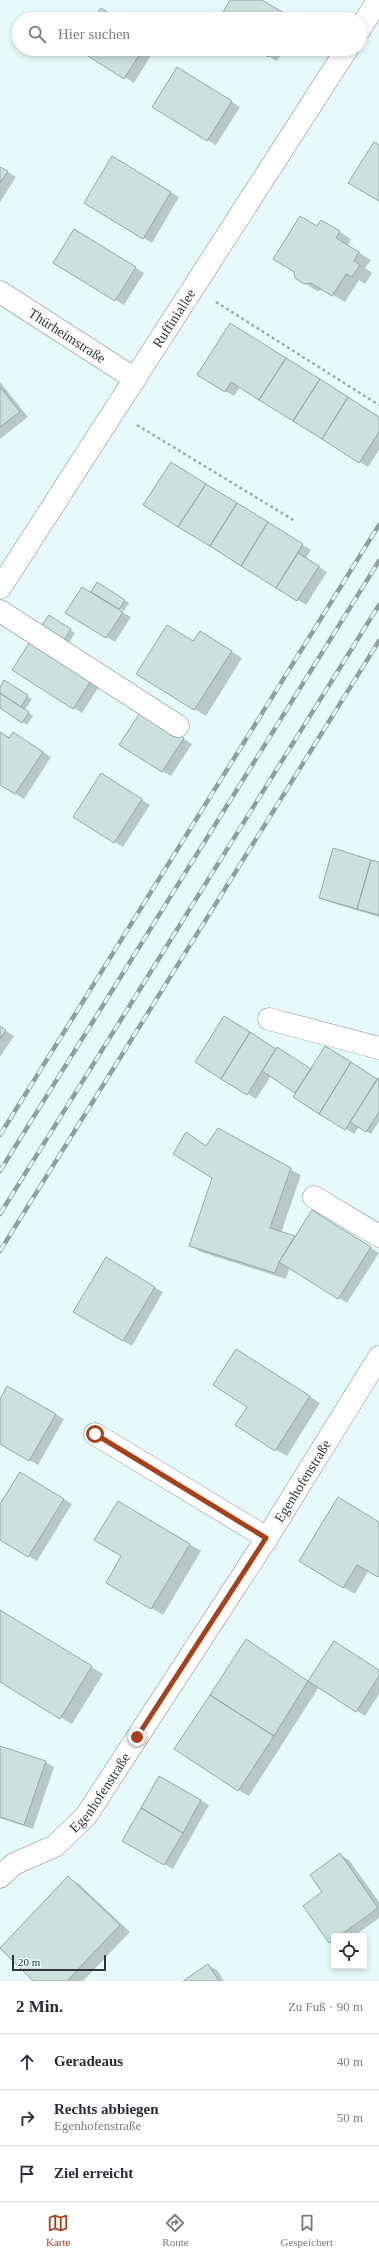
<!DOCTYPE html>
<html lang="de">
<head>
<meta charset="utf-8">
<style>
	body { margin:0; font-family:"Times New Roman",serif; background:#f2f2f3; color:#2b2b33 }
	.controls { position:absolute; right:12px; bottom:12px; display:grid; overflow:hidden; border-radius:4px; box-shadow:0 2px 6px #0003 }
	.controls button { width:36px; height:36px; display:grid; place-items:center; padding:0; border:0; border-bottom:1px solid #e1e1e2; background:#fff; color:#2b2b33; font:20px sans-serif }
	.scale { position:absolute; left:12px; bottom:10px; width:94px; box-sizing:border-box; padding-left:4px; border:2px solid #2f3736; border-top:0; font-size:11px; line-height:14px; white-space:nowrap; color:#2f3736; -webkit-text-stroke:3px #e6fbf9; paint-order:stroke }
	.stop { position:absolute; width:12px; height:12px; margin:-9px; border:3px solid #a7411a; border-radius:50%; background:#fff }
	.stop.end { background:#a7411a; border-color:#fff; box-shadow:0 1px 4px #0008 }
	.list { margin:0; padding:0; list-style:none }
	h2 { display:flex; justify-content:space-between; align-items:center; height:52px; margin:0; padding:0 16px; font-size:17px }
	h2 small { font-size:13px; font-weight:400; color:#7c7c81 }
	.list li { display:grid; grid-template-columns:26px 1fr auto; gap:12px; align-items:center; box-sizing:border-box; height:56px; padding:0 16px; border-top:1px solid #e1e1e2 }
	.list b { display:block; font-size:15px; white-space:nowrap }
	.list p { margin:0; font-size:13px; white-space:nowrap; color:#7c7c81 }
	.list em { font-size:13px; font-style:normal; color:#7c7c81 }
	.icon { flex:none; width:22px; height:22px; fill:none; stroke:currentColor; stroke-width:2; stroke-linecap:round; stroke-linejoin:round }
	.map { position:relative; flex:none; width:379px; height:1981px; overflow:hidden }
	.search { position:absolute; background:#fff; box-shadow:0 2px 6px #0003; left:12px; right:12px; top:12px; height:44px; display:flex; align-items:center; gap:10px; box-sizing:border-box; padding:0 14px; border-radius:22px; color:#7c7c81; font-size:15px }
	.sheet { height:220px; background:#fff }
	nav { display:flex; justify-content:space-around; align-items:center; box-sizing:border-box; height:56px; border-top:1px solid #e1e1e2; background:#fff; font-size:11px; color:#7c7c81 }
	nav a { display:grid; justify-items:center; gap:2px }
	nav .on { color:#a7411a }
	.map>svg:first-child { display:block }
</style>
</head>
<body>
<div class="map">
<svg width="379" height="1981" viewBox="0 0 379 1981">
	<rect width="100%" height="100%" fill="#e6fbf9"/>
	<path fill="#0003" d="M232 0H260L292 19H220Z
		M79 49H155L134 83Z
		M256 49H285L277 61Z
		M186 73 240 107 216 145 207 140Z
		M113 157 179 197 152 243 85 203Z
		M0 167 16 177 0 202Z
		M318 227 334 228 351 239 348 246 371 260 365 268 372 273 365 284 359 280 345 302 324 290 317 291 304 283Z
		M83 236 144 273 124 305 55 263Z
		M230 324 379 417V450L368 467 240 387 234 396 198 375Z
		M0 382 28 417 0 439Z
		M180 468 311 550 306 558 327 572 306 605 145 504Z
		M98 583 129 603 124 611 117 607 116 609 131 617 115 642 67 612 91 593Z
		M53 619 75 633 68 644 64 642Z
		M211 639 242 658 206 716 137 674 194 642Z
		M40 646 100 685 82 713 74 708Z
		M5 681 32 699 25 710 33 716 27 725 0 707V689Z
		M149 717 192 744 171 776 162 771Z
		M0 733 10 738H22L51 757 24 799 0 784Z
		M110 779 150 805 123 847 74 817Z
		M379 863V917L329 902 320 897Z
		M0 1027 14 1036 0 1057Z
		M277 1050 311 1070 334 1052 378 1080 379 1078V1121L371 1134 359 1127 354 1134 346 1129 294 1097 297 1093 271 1076 256 1099 197 1062Z
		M197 1140 206 1146 290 1169 301 1175 281 1233 295 1238 321 1216 379 1253 347 1303 290 1267 286 1279 201 1252 190 1245 213 1178Z
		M106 1259 163 1292 132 1346 74 1311Z
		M247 1357 320 1403 287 1456 276 1450 248 1406Z
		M8 1388 64 1419 38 1465 0 1443V1401Z
		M20 1473 72 1504 37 1561 0 1539V1506Z
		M118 1502 201 1551 163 1615 107 1582 123 1556Z
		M379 1522V1576L369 1570 355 1594 300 1561Z
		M0 1611 103 1674 72 1724 0 1681Z
		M334 1643 379 1671V1694L365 1716 319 1687 249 1796 238 1790 257 1647 309 1682Z
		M0 1747 46 1762 54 1767 33 1829 0 1818Z
		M160 1777 209 1805 173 1869 123 1840Z
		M340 1855 349 1860 379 1902V1918L354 1936H334V1944L330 1942 323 1892Z
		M68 1878 79 1884 130 1932 83 1981H34L0 1949Z
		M208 1965 217 1970 224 1981H185Z"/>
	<path fill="#cce0de" stroke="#94a8a6" d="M230 0H262L292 18 219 19Z
		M101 8 118 19H94Z
		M77 49H143L124 79Z
		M254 49H273L268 57Z
		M177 67 232 101 207 141 152 107Z
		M374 142 379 145V201L348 183Z
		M112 156 171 192 143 239 84 203Z
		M0 167 8 171 0 183Z
		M300 216 317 226 321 220 340 231 336 238 359 252 354 261 360 265 352 277 346 274 332 296 311 283 304 284 295 278 294 272 273 259Z
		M74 229 136 267 115 301 53 263Z
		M230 323 286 358 259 400 231 382 225 392 197 375Z
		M286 358 320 379 293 421 259 400Z
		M320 379 348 397 322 439 293 421Z
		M0 387 20 412 0 427Z
		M348 397 379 417V432L359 463 322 439Z
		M171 462 206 484 178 527 143 505Z
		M206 484 237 503 210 546 178 527Z
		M237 503 268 522 241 566 210 546Z
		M268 522 303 544 276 588 241 566Z
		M298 553 319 566 297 601 276 588Z
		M97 582 125 600 119 609 91 592Z
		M82 587 123 612 106 638 65 613Z
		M49 615 71 629 63 642 40 627Z
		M167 625 193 641 200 631 232 651 194 710 136 674Z
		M31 640 92 679 73 709 12 670Z
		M4 680 28 695 21 707 0 693V687Z
		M0 693 29 712 22 723 0 708Z
		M141 711 184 738 162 772 119 745Z
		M0 732 9 738 13 732 43 752 15 794 0 785Z
		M101 773 142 799 114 843 73 817Z
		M333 848 371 860 357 909 319 898Z
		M371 860 379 862V915L357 909Z
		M224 1016 250 1032 221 1079 195 1062Z
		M0 1026 6 1030 0 1039Z
		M250 1032 276 1049 247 1095 221 1079Z
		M325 1046 351 1062 319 1114 293 1097Z
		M277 1047 311 1069 295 1093 262 1071Z
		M351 1062 377 1079 345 1130 319 1114Z
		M379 1077V1112L366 1132 350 1122Z
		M218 1128 291 1168 270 1228 295 1236 279 1262 275 1273 189 1246 212 1178 173 1154 186 1132 206 1146Z
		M312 1210 371 1247 338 1299 279 1262Z
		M106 1257 155 1287 123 1341 73 1312Z
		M236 1349 310 1396 275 1451 235 1425 247 1407 213 1385Z
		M7 1386 56 1414 29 1461 0 1444V1399Z
		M20 1472 64 1499 28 1557 0 1540V1504Z
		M338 1497 379 1522V1576L378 1577 357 1565 343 1588 299 1561Z
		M118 1501 190 1544 151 1609 106 1583 121 1556 94 1540Z
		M0 1610 92 1666 60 1719 0 1682Z
		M246 1639 308 1681 274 1736 210 1695Z
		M334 1641 379 1670V1676L356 1712 308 1681Z
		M210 1695 274 1736 238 1791 174 1749Z
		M0 1746 46 1761 24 1825 0 1817Z
		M159 1776 201 1800 183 1833 141 1808Z
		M141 1808 183 1833 164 1865 122 1841Z
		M340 1853 378 1908 339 1936H334V1939L329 1943 303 1906 322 1892 310 1875Z
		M68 1876 120 1925 67 1981H33L0 1948Z
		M208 1964 219 1981H183Z"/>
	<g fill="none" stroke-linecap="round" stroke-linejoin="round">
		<defs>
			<g id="minor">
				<path d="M360 29 378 0"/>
				<path id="s1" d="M0 292 135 379"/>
				<path id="s2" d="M0 588 347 49"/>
				<path d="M0 611 178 726"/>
				<path d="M269 1019 379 1048"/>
				<path d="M314 1197 379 1236"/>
				<path d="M95 1434 267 1538"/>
				<path id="s3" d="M0 1877 14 1864 55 1846 86 1816 267 1538 379 1357"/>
			</g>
		</defs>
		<use href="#minor" stroke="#798c8a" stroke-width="23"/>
		<path stroke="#9cacab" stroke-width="2.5" stroke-dasharray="3 3" stroke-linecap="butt" d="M216 302 379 405
			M137 425 295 521"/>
		<use href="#minor" stroke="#fff" stroke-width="22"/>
		<defs>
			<path id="rail" d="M0 1135 379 525
				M0 1171 379 561
				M0 1214 379 605
				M0 1251 379 641"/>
		</defs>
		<use href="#rail" stroke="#909f9e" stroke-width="4.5"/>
		<use href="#rail" stroke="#e6fbf9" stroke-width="3" stroke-dasharray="9" stroke-linecap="butt"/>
	</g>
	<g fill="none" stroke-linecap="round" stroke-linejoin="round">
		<path stroke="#a7411a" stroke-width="5" d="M95 1434 266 1538 137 1737"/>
	</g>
	<g text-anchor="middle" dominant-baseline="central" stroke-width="3.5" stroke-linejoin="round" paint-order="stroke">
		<g font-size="14" fill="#2f3736" stroke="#e6fbf9">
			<text stroke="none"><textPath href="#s2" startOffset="321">Ruffiniallee</textPath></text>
			<text stroke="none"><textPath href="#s1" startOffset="80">Thürheimstraße</textPath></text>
			<text stroke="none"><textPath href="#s3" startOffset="506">Egenhofenstraße</textPath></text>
			<text stroke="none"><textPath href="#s3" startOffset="134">Egenhofenstraße</textPath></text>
		</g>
	</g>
</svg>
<div class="controls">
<button><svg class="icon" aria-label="locate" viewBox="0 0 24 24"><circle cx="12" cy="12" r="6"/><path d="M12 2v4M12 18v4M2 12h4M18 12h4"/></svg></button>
</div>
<div class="scale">20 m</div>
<div class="stop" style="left:95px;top:1434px"></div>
<div class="stop end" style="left:137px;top:1737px"></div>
<div class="search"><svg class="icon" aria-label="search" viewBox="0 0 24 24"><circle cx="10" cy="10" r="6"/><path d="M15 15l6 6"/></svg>Hier suchen</div>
</div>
<section class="sheet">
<h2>2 Min.<small>Zu Fuß · 90 m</small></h2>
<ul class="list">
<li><svg class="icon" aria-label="ahead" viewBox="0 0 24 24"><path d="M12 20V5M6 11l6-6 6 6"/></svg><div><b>Geradeaus</b></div><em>40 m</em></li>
<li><svg class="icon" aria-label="right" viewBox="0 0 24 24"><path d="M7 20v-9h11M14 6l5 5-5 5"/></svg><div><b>Rechts abbiegen</b><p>Egenhofenstraße</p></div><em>50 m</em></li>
<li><svg class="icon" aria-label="arrive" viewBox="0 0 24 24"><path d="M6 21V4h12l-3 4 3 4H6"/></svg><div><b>Ziel erreicht</b></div></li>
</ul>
</section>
<nav>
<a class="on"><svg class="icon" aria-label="map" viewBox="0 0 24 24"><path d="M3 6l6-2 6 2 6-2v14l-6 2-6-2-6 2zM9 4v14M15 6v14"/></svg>Karte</a>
<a><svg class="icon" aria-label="directions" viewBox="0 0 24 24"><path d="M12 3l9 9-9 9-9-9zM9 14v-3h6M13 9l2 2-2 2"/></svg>Route</a>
<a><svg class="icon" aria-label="saved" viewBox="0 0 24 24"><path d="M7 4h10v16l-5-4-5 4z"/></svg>Gespeichert</a>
</nav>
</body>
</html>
